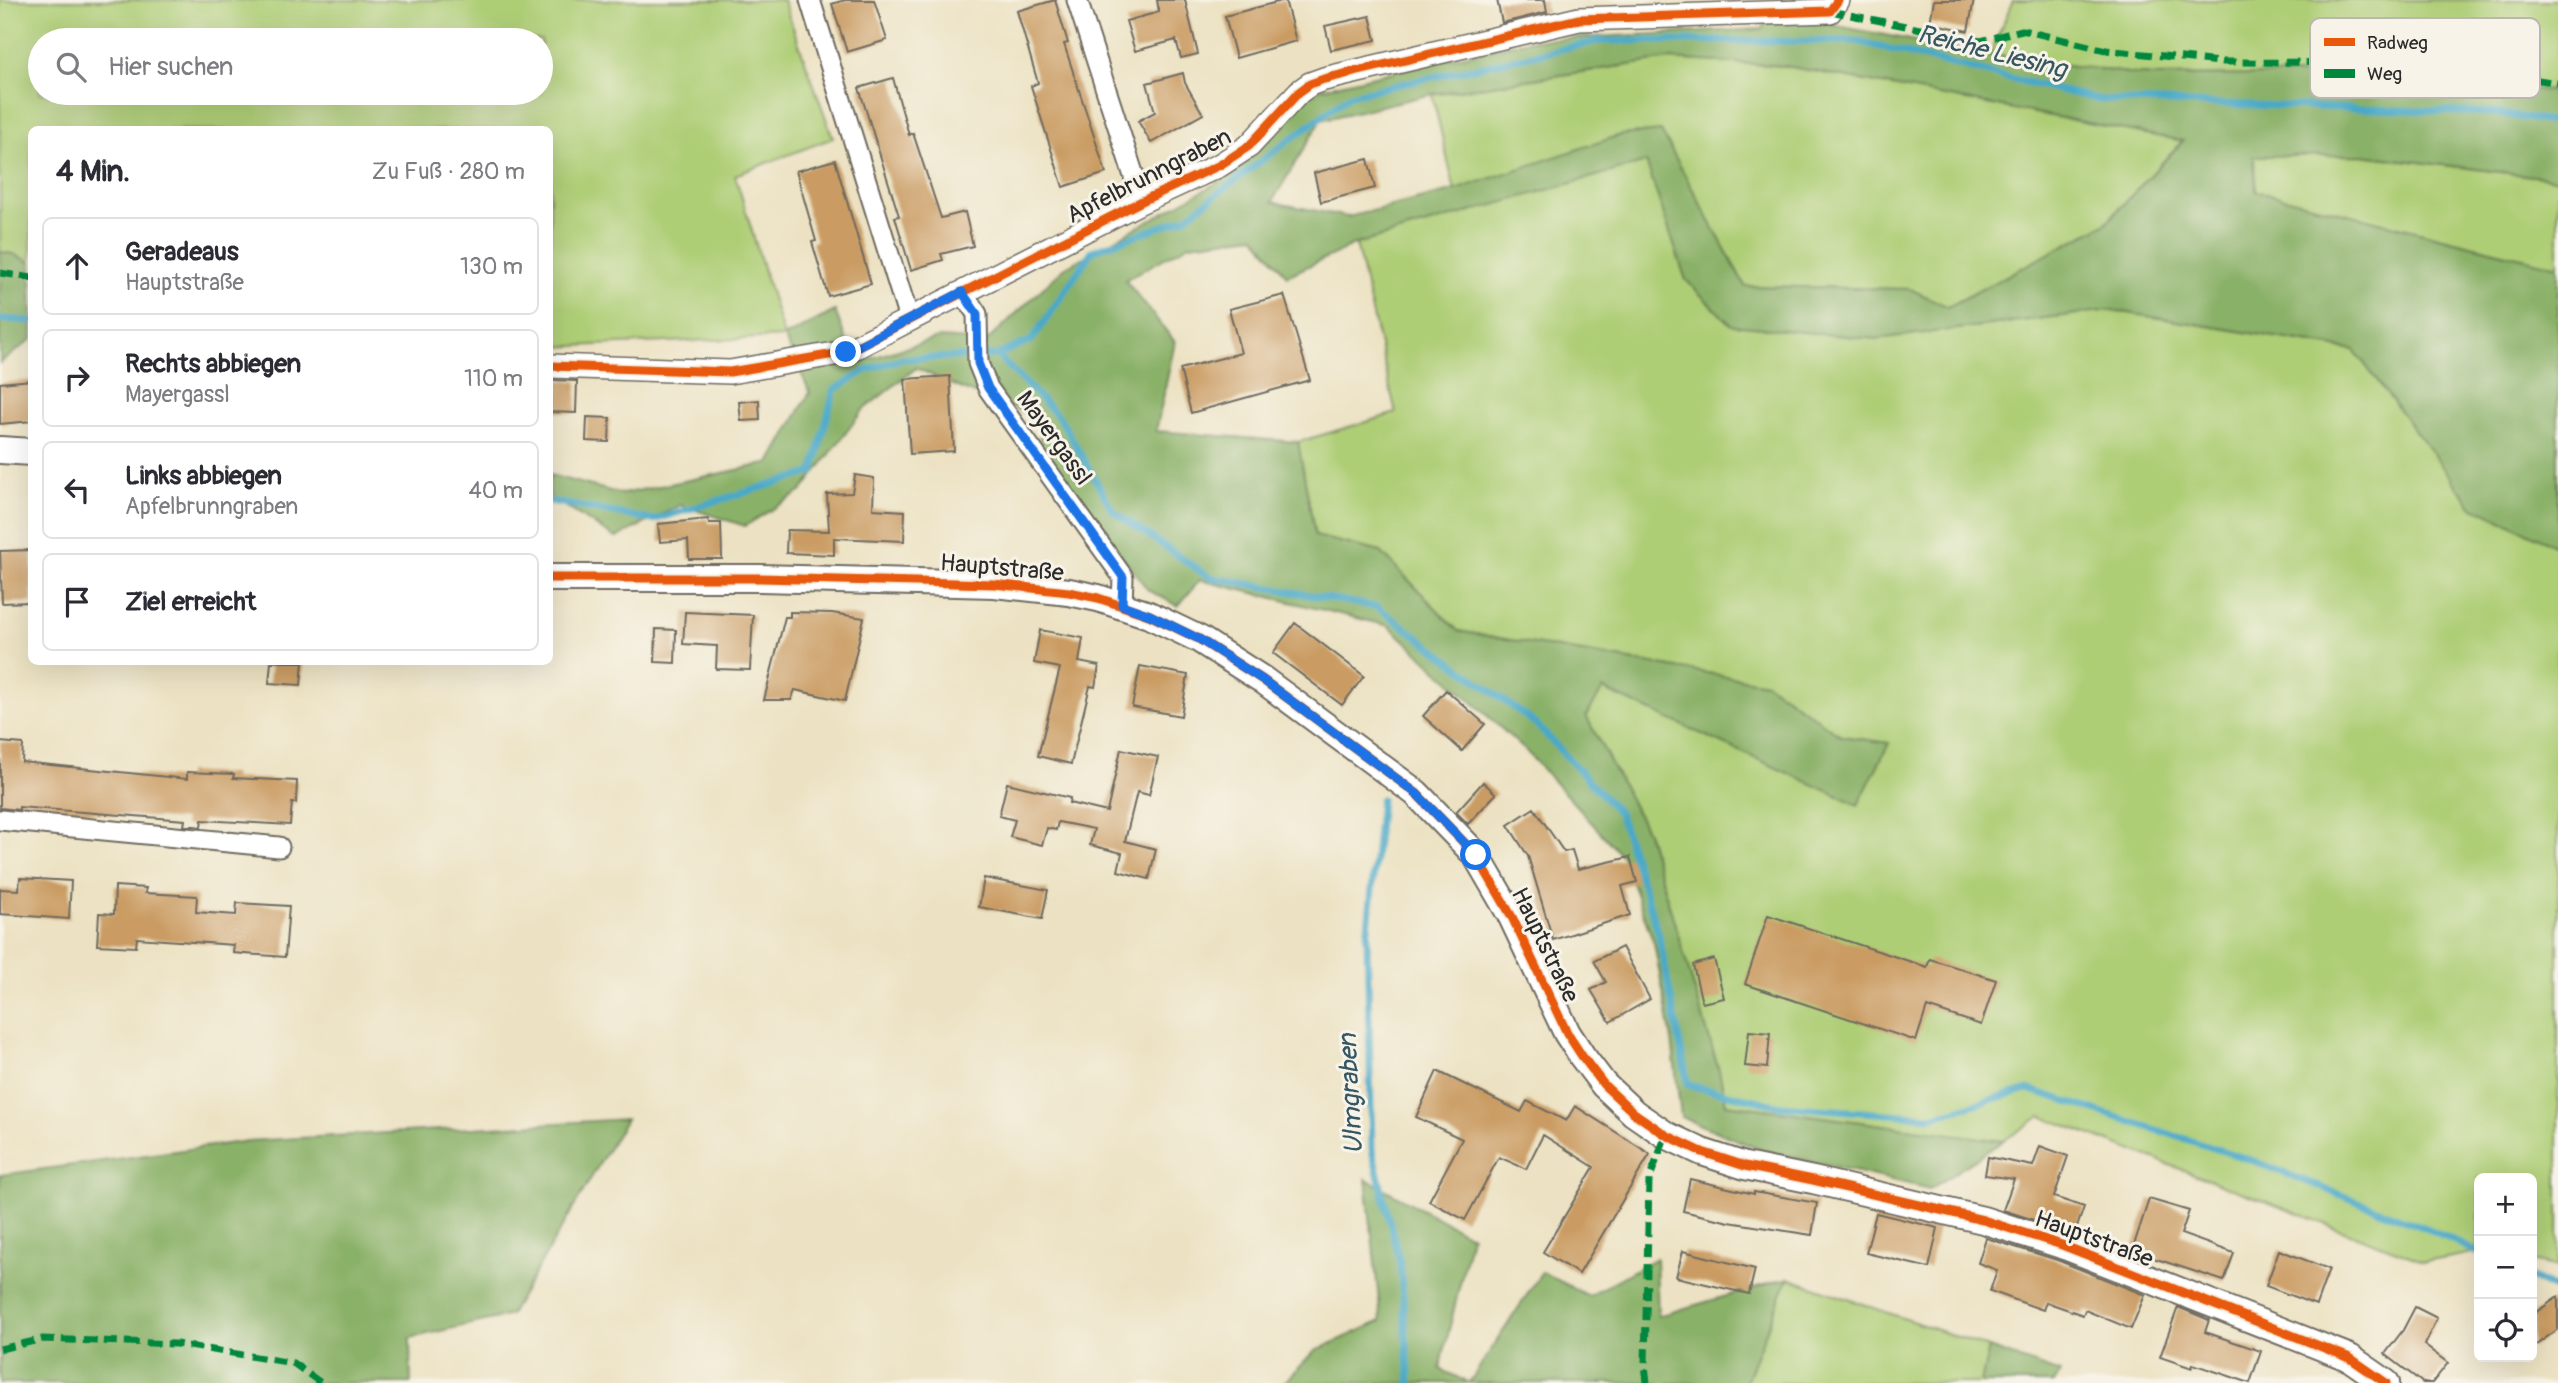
<!DOCTYPE html>
<html lang="de">
<head>
<meta charset="utf-8">
<style>
	body { margin:0; font-family:Pangolin,sans-serif; background:#f2f2f3; color:#2b2b33 }
	.controls { position:absolute; right:21px; bottom:21px; display:grid; overflow:hidden; border-radius:10px; box-shadow:0 7px 28px #0002 }
	.controls button { width:63px; height:63px; display:grid; place-items:center; padding:0; border:0; border-bottom:2px solid #e1e1e2; background:#fff; color:#2b2b33; font:35px sans-serif }
	.stop { position:absolute; width:21px; height:21px; margin:-16px; border:5px solid #1a73e8; border-radius:50%; background:#fff }
	.stop.end { background:#1a73e8; border-color:#fff; box-shadow:0 2px 7px #0008 }
	.list { margin:0; padding:0; list-style:none }
	h2 { display:flex; justify-content:space-between; align-items:center; height:91px; margin:0; padding:0 28px; font-size:30px }
	h2 small { font-size:23px; font-weight:400; color:#7c7c81 }
	.list li { display:grid; grid-template-columns:46px 1fr auto; gap:21px; align-items:center; box-sizing:border-box; height:98px; margin:0 14px 14px; padding:0 14px; border:2px solid #e1e1e2; border-radius:10px }
	.list b { display:block; font-size:26px; white-space:nowrap }
	.list p { margin:0; font-size:23px; white-space:nowrap; color:#7c7c81 }
	.list em { font-size:23px; font-style:normal; color:#7c7c81 }
	.icon { flex:none; width:38px; height:38px; fill:none; stroke:currentColor; stroke-width:2; stroke-linecap:round; stroke-linejoin:round }
	.map { position:relative; flex:none; width:2558px; height:1383px; overflow:hidden }
	.search { position:absolute; background:#fff; box-shadow:0 7px 28px #0002; left:28px; top:28px; width:525px; height:77px; display:flex; align-items:center; gap:18px; box-sizing:border-box; padding:0 24px; border-radius:38px; color:#7c7c81; font-size:26px }
	.panel { position:absolute; background:#fff; box-shadow:0 7px 28px #0002; left:28px; top:126px; width:525px; height:539px; border-radius:10px }
	.map>svg:first-child { display:block }
</style>
</head>
<body>
<div class="map">
<svg width="2558" height="1383" viewBox="0 0 2558 1383">
	<rect width="100%" height="100%" fill="#f7f3e8"/>
	<filter id="ink" filterUnits="userSpaceOnUse"><feTurbulence type="fractalNoise" baseFrequency=".0143" numOctaves="2"/><feDisplacementMap in="SourceGraphic" scale="14" xChannelSelector="R" yChannelSelector="G"/><feConvolveMatrix kernelMatrix="1 2 1 2 8 2 1 2 1" color-interpolation-filters="sRGB"/></filter>
	<filter id="wash" filterUnits="userSpaceOnUse"><feTurbulence type="fractalNoise" baseFrequency=".00686" numOctaves="4" result="noise"/><feDisplacementMap in="SourceGraphic" scale="28" xChannelSelector="R" yChannelSelector="G"/><feGaussianBlur stdDeviation="1.57" result="paint"/><feColorMatrix in="noise" values="0 0 0 0 0 0 0 0 0 0 0 0 0 0 0 0 0 1.4 0 .05"/><feComposite in="paint" operator="in"/></filter>
	<g filter="url(#wash)">
		<rect width="100%" height="100%" fill="#ece2c3"/>
		<path fill="#aece76" stroke="#6c7c50" stroke-width="2" fill-rule="evenodd" d="M0 0H783L833 138 735 175 784 337 550 347V130H32L31 262 13 254 0 252ZM40 40H541V93H40Z
			M2013 0H2558V92L2418 74 2151 76 1990 55Z
			M1669 59 1786 66 2183 140 2105 224 1948 307 1910 289 1745 286 1661 131 1621 135 1455 191 1432 94Z
			M2254 155H2362L2558 179V267L2256 191Z
			M1646 161 1686 280 1876 339 2110 310 2354 350 2472 506 2558 547V1267L2532 1261V1178H2479V1252L2425 1262 2041 1116 2003 1141 1726 1104 1719 1071 1647 832 1586 716 1603 689 1857 804 1889 743 1841 736 1766 683 1458 631 1381 552 1315 536 1298 442 1396 413 1356 244Z
			M1788 1278 1989 1348 1981 1383H1745Z"/>
		<path fill="#8ab167" stroke="#5a6e49" stroke-width="2" fill-rule="evenodd" d="M1776 0H1841L1832 25 1990 55 2151 76 2418 74 2558 92V179L2362 155 2254 156 2256 191 2558 267V547L2472 506 2354 350 2110 310 1876 339 1731 325 1686 280 1646 162 1356 244 1287 276 1255 236 1190 244 1125 280 1175 342 1156 431 1298 442 1315 536 1381 552 1458 631 1766 683 1841 736 1889 743 1858 805 1603 689 1586 716 1647 832 1719 1071 1726 1104 2003 1141 1930 1189 1759 1149 1681 1117 1672 1040 1654 943 1622 856 1527 752 1389 626 1200 580 1178 606 1148 590 1039 445 1041 419 965 390 916 368 863 410 802 491 745 526 680 505 616 538 550 497V475L622 494 770 463 810 392 784 337 835 311 855 363 938 338 987 341 1064 268 1218 182 1314 90 1529 40 1762 29ZM1669 59 1786 66 2183 141 2105 224 1948 307 1910 289 1745 286 1661 131 1621 135 1455 190 1348 217 1272 202 1321 120 1432 94Z
			M0 252 13 254 31 262 32 339 0 363Z
			M626 1119 510 1315 410 1338 411 1383H0V1175L248 1141Z
			M1366 1179 1471 1236 1440 1369 1469 1383 1542 1272 1589 1296 1656 1258 1658 1316 1788 1278 1745 1383H1284L1315 1351 1381 1321Z
			M1989 1348 2060 1373 2054 1383H1981Z"/>
		<g fill="none" stroke-linecap="round" stroke-linejoin="round">
			<path stroke="#48a9c7" stroke-width="7" d="M0 319 32 321
				M997 355 1060 418 1113 511 1209 577 1377 607 1536 724 1619 813 1658 931 1688 1085 1781 1106 1931 1117 2028 1089 2251 1160 2436 1232 2479 1253
				M550 501 653 520 813 472 834 390 867 370 901 359 997 355 1032 340 1092 251 1185 218 1350 95 1598 41H1857L2100 100 2494 113 2558 123
				M1381 800 1367 938 1372 1150 1400 1263 1410 1383
				M2532 1278 2558 1290"/>
		</g>
		<g id="blocks">
			<path fill="#ca9c63" d="M845 0H874L887 40 847 52 832 4Z
				M1055 0 1068 43 1064 44 1106 173 1063 187 1031 86 1038 83 1017 11Z
				M1157 0H1185L1198 54 1181 58 1176 40 1135 51 1126 21 1159 12Z
				M1285 0 1296 41 1236 58 1225 16Z
				M1497 0H1545L1547 12 1502 23Z
				M1934 0H1974L1968 31 1930 23Z
				M1370 16 1376 40 1331 50 1325 26Z
				M1183 73 1185 83 1203 114 1151 143 1138 121 1155 112 1147 83Z
				M893 78 909 135 913 133 941 218 965 212 973 246 941 254 943 260 911 270 895 217 899 216 859 88Z
				M1368 159 1375 188 1321 202 1314 173Z
				M835 160 871 284 828 296 812 242 816 241 796 171Z
				M1284 295 1310 380 1191 413 1180 369 1241 353 1229 309Z
				M950 376 954 451 910 454 905 379Z
				M32 380V421L0 424V383Z
				M551 380 577 381 576 413 550 412Z
				M759 400 760 420 741 421 739 402Z
				M587 417 610 418 609 442 586 441Z
				M855 475 874 478 873 509 905 511 904 541 834 538V555L786 553 787 530 829 531 827 494 852 493Z
				M708 519 709 523H721L722 559H689L688 540 660 542 658 524Z
				M32 550V602L2 603 0 551Z
				M685 612 753 615 750 670 716 669 717 646 683 644Z
				M790 612 832 613 864 618 845 701 795 690 791 700H764L785 617H790Z
				M1295 623 1364 676 1342 705 1273 653Z
				M656 629 676 630 675 663 655 662Z
				M1040 630 1083 638 1079 662 1099 666 1095 687 1090 686 1071 764 1038 756 1060 668 1034 663Z
				M271 662H303L301 685 269 683Z
				M1140 666 1188 675 1181 716 1132 707Z
				M1446 690 1485 724 1462 751 1423 716Z
				M0 742 23 744 22 762 187 779V772L234 774 233 778 297 781 296 803H292L290 825 202 820 201 827 194 826H184L185 820 19 807V810L0 808Z
				M1121 749 1158 757 1149 795 1137 792 1125 841 1156 849 1149 879 1118 871 1122 853 1090 845 1094 829 1058 822 1056 830 1047 828 1042 845 1010 837 1015 820 999 816 1007 783 1070 798 1069 803 1107 812Z
				M1483 782 1496 794 1468 824 1456 812Z
				M1534 808 1564 852 1572 850 1578 869 1630 857 1637 882 1622 886 1630 915 1553 940 1528 856 1508 825Z
				M20 878 71 881 69 919 0 914V889L19 890Z
				M984 878 1048 890 1042 919 979 907Z
				M115 886 146 888 145 893 197 896 196 912 236 915 237 903 289 906 285 957 233 953 234 945 137 938 136 947 97 945 99 913 114 914Z
				M1768 915 1927 967 1930 959 1996 980 1981 1025 1927 1007 1916 1041 1745 984Z
				M1622 947 1650 999 1610 1022 1591 990 1606 982 1594 961Z
				M1714 959 1724 998 1702 1003 1693 965Z
				M1749 1031 1770 1033 1767 1068 1745 1066Z
				M1437 1071 1521 1112 1527 1101 1566 1121 1575 1106 1650 1154 1579 1274 1543 1252 1594 1167 1543 1135 1526 1169 1499 1157 1465 1220 1429 1201 1462 1139 1416 1117Z
				M2040 1146 2068 1156 2054 1197 2084 1207 2075 1233 2003 1210 2014 1179 1985 1175 1988 1157 2033 1166Z
				M1690 1179 1754 1194V1192L1817 1203 1812 1235 1729 1222 1683 1211Z
				M2149 1199 2189 1211 2181 1234 2234 1253 2224 1281 2132 1251Z
				M1876 1213 1938 1228 1929 1268 1866 1253Z
				M1986 1238 2057 1260 2145 1295 2131 1329 2085 1310 2083 1315 2046 1302 2043 1310 1990 1291 1997 1270 1978 1263Z
				M2279 1250 2329 1269 2316 1305 2266 1286Z
				M1683 1251 1755 1269 1749 1294 1676 1277Z
				M2558 1297V1329L2532 1348V1315Z
				M2178 1307 2209 1320 2205 1332 2261 1351 2250 1383 2193 1364 2192 1368 2160 1357Z
				M2415 1307 2437 1318 2424 1345 2448 1363 2432 1383H2423L2385 1354 2403 1330Z"/>
		</g>
	</g>
	<g filter="url(#ink)">
		<use href="#blocks" fill-opacity="0" stroke="#6f6b60" stroke-width="2"/>
		<g fill="none" stroke-linecap="round" stroke-linejoin="round">
			<defs>
				<path id="minor" d="M810 0 909 319
					M1077 0 1142 201
					M962 292 977 314 978 363 988 388 1123 577 1122 605
					M0 820 279 847"/>
				<path id="tertiary" d="M550 366 730 372 846 352 1142 201 1220 165 1249 146 1299 92 1310 84 1324 79 1579 19 1830 11 1838 0"/>
				<path id="secondary" d="M0 450 32 452
					M550 578H760L994 584 1069 592 1098 598 1149 615 1199 639 1263 680 1416 793 1476 855 1512 917 1567 1033 1582 1056 1604 1085 1634 1113 1666 1135 1702 1152 1745 1166 1813 1180 1983 1220 2062 1245 2350 1358 2386 1383"/>
			</defs>
			<use href="#minor" stroke="#6f6b60" stroke-width="23"/>
			<use href="#tertiary" stroke="#6f6b60" stroke-width="26"/>
			<use href="#secondary" stroke="#6f6b60" stroke-width="30"/>
			<use href="#minor" stroke="#fff" stroke-width="19"/>
			<use href="#tertiary" stroke="#fff" stroke-width="23"/>
			<use href="#secondary" stroke="#fff" stroke-width="26"/>
			<path stroke="#00873e" stroke-width="7" stroke-dasharray="14 7" stroke-linecap="butt" d="M1830 11 1981 41 2022 30 2106 50 2220 62 2432 63 2558 83
				M0 273 32 278
				M0 1349 43 1339 176 1344 293 1363 321 1383
				M1647 1383 1645 1364 1649 1180 1666 1135"/>
			<defs>
				<path id="cycleway" d="M550 366 730 372 846 352 1142 201 1220 165 1249 146 1299 92 1310 84 1324 79 1579 19 1830 11 1838 0
					M550 578H760L994 584 1069 592 1098 598 1149 615 1199 639 1263 680 1416 793 1476 855 1512 917 1567 1033 1582 1056 1604 1085 1634 1113 1666 1135 1702 1152 1745 1166 1813 1180 1983 1220 2062 1245 2350 1358 2386 1383"/>
			</defs>
			<use href="#cycleway" stroke="#f7f3e8" stroke-width="13"/>
			<use href="#cycleway" stroke="#e8590c" stroke-width="9"/>
		</g>
	</g>
	<g fill="none" stroke-linecap="round" stroke-linejoin="round" filter="url(#ink)">
		<path stroke="#1a73e8" stroke-width="9" d="M846 352 962 292 977 314 978 363 988 388 1123 577 1122 605 1150 615 1199 639 1263 680 1416 793 1476 855"/>
	</g>
	<g text-anchor="middle" dominant-baseline="central" stroke-width="6" stroke-linejoin="round" paint-order="stroke">
		<g font-size="24" fill="#2b2b2b" stroke="#f7f3e8">
			<text transform="translate(1149 176) rotate(-27)">Apfelbrunngraben</text>
			<text transform="translate(1054 438) rotate(54)">Mayergassl</text>
			<text transform="translate(1002 568) rotate(5)">Hauptstraße</text>
			<text transform="translate(1545 945) rotate(64)">Hauptstraße</text>
			<text transform="translate(2094 1239) rotate(20)">Hauptstraße</text>
		</g>
		<g font-size="26" font-style="italic" fill="#355762" stroke="#f7f3e8">
			<text transform="translate(1992 52) rotate(14)">Reiche Liesing</text>
			<text transform="translate(1351 1094) rotate(-93)">Ulmgraben</text>
		</g>
	</g>
	<rect x="2310" y="18" width="230" height="80" rx="10" fill="#f7f3e8" stroke="#bab7af" stroke-width="2"/>
	<rect x="2324" y="38" width="31" height="8" fill="#e8590c"/>
	<rect x="2324" y="69" width="31" height="9" fill="#00873e"/>
	<g font-size="19" fill="#2b2b2b">
		<text x="2367" y="49">Radweg</text>
		<text x="2367" y="80">Weg</text>
	</g>
</svg>
<div class="controls">
<button>+</button>
<button>−</button>
<button><svg class="icon" aria-label="locate" viewBox="0 0 24 24"><circle cx="12" cy="12" r="6"/><path d="M12 2v4M12 18v4M2 12h4M18 12h4"/></svg></button>
</div>
<div class="stop" style="left:1476px;top:855px"></div>
<div class="stop end" style="left:846px;top:352px"></div>
<div class="search"><svg class="icon" aria-label="search" viewBox="0 0 24 24"><circle cx="10" cy="10" r="6"/><path d="M15 15l6 6"/></svg>Hier suchen</div>
<section class="panel">
<h2>4 Min.<small>Zu Fuß · 280 m</small></h2>
<ul class="list">
<li><svg class="icon" aria-label="ahead" viewBox="0 0 24 24"><path d="M12 20V5M6 11l6-6 6 6"/></svg><div><b>Geradeaus</b><p>Hauptstraße</p></div><em>130 m</em></li>
<li><svg class="icon" aria-label="right" viewBox="0 0 24 24"><path d="M7 20v-9h11M14 6l5 5-5 5"/></svg><div><b>Rechts abbiegen</b><p>Mayergassl</p></div><em>110 m</em></li>
<li><svg class="icon" aria-label="left" viewBox="0 0 24 24"><path d="M17 20v-9H6M10 6l-5 5 5 5"/></svg><div><b>Links abbiegen</b><p>Apfelbrunngraben</p></div><em>40 m</em></li>
<li><svg class="icon" aria-label="arrive" viewBox="0 0 24 24"><path d="M6 21V4h12l-3 4 3 4H6"/></svg><div><b>Ziel erreicht</b></div></li>
</ul>
</section>
</div>
</body>
</html>
